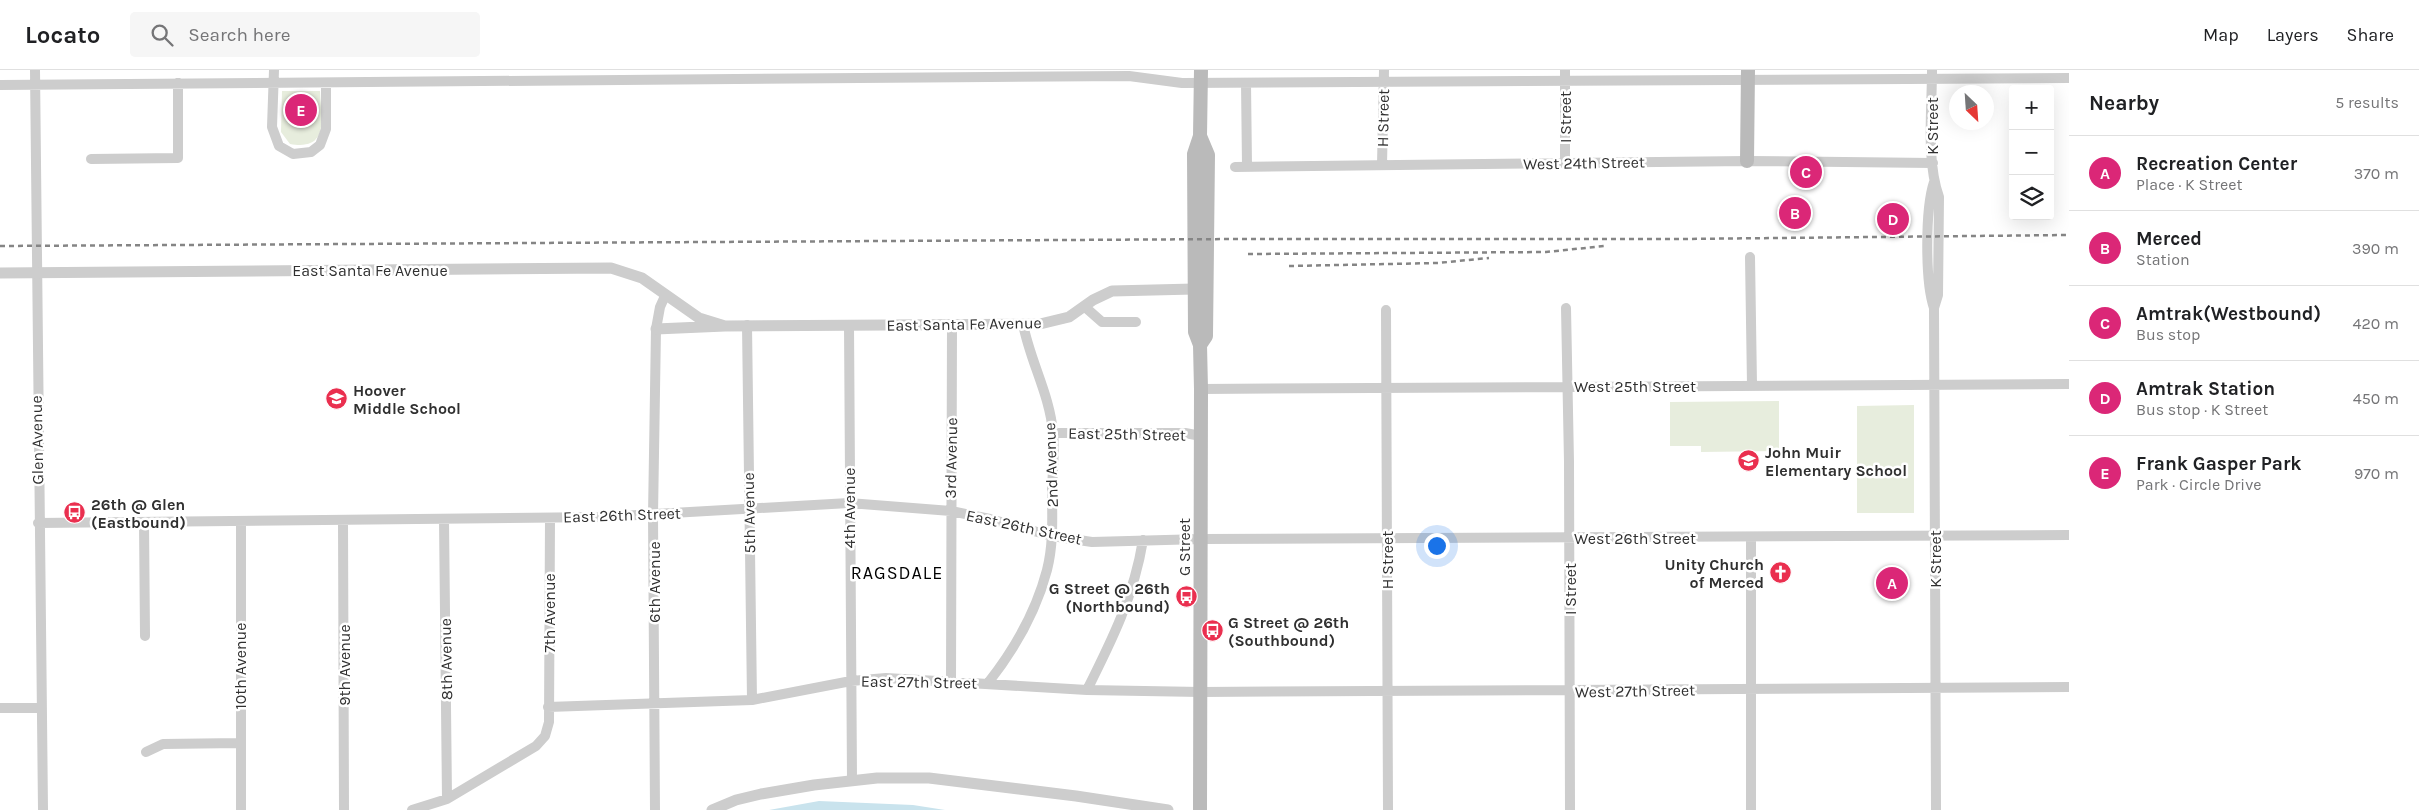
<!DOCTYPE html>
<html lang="en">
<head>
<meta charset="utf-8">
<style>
	body { margin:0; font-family:Karla,sans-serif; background:#f6f6f6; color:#202124 }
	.controls { position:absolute; right:15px; top:15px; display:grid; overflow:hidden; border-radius:5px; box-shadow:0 5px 20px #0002 }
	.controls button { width:45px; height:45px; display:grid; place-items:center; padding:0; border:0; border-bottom:1px solid #e0e0e0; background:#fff; color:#202124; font:25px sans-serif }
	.compass { position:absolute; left:1949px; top:15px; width:45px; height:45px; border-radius:50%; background:#fff; box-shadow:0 5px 20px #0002; rotate:155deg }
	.you { position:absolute; left:1436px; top:475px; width:18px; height:18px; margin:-12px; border:4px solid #fff; border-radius:50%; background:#1a73e8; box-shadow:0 0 0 8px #1a73e833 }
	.badge { display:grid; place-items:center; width:32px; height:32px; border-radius:50%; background:#db2777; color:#fff; font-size:16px; font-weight:700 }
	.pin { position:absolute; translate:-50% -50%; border:2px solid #fff; box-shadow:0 1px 5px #0006 }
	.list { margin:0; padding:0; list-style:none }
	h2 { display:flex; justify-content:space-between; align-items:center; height:65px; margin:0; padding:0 20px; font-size:21px }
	h2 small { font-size:16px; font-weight:400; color:#757577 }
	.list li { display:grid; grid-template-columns:32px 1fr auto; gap:15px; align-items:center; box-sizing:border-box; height:75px; padding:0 20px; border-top:1px solid #e0e0e0 }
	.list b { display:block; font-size:19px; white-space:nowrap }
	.list p { margin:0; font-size:16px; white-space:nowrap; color:#757577 }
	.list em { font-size:16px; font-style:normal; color:#757577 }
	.icon { flex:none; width:28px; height:28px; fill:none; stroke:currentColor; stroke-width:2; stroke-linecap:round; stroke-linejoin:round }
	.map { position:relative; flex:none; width:2069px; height:740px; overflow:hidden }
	header { display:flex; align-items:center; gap:30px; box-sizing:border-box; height:70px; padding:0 25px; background:#fff; border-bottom:1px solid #e0e0e0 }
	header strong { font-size:24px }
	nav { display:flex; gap:28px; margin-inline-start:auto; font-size:18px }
	.search { width:350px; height:45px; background:#f6f6f6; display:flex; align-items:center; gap:12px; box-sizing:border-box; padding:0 18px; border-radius:5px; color:#757577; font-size:19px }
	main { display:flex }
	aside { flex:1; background:#fff }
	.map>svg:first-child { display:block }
</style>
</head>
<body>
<header>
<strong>Locato</strong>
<div class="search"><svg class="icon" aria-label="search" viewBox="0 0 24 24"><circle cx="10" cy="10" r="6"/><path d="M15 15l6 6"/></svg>Search here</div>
<nav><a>Map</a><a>Layers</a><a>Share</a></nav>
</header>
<main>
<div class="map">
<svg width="2069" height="740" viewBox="0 0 2069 740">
	<rect width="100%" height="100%" fill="#fff"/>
	<path fill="#e7eddd" d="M282 21H320C321 48 330 81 290 74L281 62Z
		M1779 331V381L1701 382V376H1670V332Z
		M1914 335V443H1857V336Z"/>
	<path fill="#c9e3ed" d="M819 731 913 735 945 740H769Z"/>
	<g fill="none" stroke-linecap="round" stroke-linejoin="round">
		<path stroke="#cdcdcd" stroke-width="10" d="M35 0 43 740
			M274 0 272 57 279 76 293 84 311 82 320 75 326 59V13
			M1932 0C1932 39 1926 91 1939 127L1938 225 1934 238 1936 740
			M1246 13 1247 96
			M0 15 989 7 1129 6 1182 13 2069 8
			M91 89 178 88V13
			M1565 93V0
			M1382 95 1384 0
			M1235 97 1747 91 1933 93
			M1934 112C1925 139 1925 212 1934 238
			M1750 187 1752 315
			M1085 237 1102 252H1136
			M1566 238 1569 392 1570 740
			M1386 240 1388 740
			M747 255 752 630
			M849 255 852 710
			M1201 319 2069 314
			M1053 363H1185L1201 366
			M343 450 344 740
			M444 450 447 729
			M144 452 145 566
			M38 453 602 447 849 433 951 441 990 449 1052 466 1092 472 1202 469 2069 465
			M1751 468V740
			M951 612 952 254
			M988 613C1014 580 1036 542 1047 500 1054 473 1052 444 1052 417 1053 399 1055 381 1053 363 1050 325 1030 291 1023 254
			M1087 620C1112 570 1134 526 1143 470
			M548 637 752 630 851 611 886 608 1087 620 1201 622 2069 617
			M0 638H41
			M146 682 163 674 240 673
			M241 740V451
			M412 740 447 729 536 676 545 666 549 652 550 448
			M655 740 653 445 656 259 660 237 665 226"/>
		<path stroke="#cdcdcd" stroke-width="11" d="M0 203 611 198 642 208 699 248 725 256
			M656 259 725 256 1040 254 1069 247 1093 230 1112 221 1194 219
			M712 740 736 730 761 724 814 715 877 708H929L1076 726 1168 740"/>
		<path stroke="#bababa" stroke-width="14" d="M1747 91 1748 0
			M1200 275 1206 266 1208 85 1200 66
			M1200 740 1201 319 1200 275 1195 262 1194 84 1200 66 1201 0"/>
		<path stroke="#858585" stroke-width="2.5" stroke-dasharray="5 4" stroke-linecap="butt" d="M0 176 1240 169H1681L2069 165
			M1248 184 1546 182 1604 176
			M1289 196 1438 193 1489 188"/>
	</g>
	<defs>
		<symbol id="school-disc" viewBox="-11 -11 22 22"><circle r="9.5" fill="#ea2f4f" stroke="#fff"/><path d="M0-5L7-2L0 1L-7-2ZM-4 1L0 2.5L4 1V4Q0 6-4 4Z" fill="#fff"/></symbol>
		<symbol id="bus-disc" viewBox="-11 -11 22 22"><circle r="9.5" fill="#ea2f4f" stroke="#fff"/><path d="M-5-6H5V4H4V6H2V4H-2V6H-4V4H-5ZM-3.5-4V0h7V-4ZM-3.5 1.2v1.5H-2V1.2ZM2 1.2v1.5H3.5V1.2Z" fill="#fff"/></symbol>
		<symbol id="church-disc" viewBox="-11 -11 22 22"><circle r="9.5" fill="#ea2f4f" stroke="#fff"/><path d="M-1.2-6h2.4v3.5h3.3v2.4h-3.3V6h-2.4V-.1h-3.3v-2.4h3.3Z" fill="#fff"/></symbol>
	</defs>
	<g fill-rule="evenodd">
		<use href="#school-disc" x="324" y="316" width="25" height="25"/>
		<use href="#school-disc" x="1736" y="378" width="25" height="25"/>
		<use href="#bus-disc" x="62" y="430" width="25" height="25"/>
		<use href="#church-disc" x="1768" y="490" width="25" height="25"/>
		<use href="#bus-disc" x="1174" y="514" width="25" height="25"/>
		<use href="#bus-disc" x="1200" y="548" width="25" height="25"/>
	</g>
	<g text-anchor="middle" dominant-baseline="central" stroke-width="5" stroke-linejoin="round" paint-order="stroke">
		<g font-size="16" fill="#303030" stroke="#fff">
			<text transform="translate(1565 47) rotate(-90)">I Street</text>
			<text transform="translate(1383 48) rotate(-89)">H Street</text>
			<text transform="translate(1932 56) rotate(-90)">K Street</text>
			<text transform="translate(1584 93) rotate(-1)">West 24th Street</text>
			<text x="370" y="200">East Santa Fe Avenue</text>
			<text transform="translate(964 254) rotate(-1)">East Santa Fe Avenue</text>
			<text x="1635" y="316">West 25th Street</text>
			<text transform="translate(1127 364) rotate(1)">East 25th Street</text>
			<text transform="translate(37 370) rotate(-91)">Glen Avenue</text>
			<text transform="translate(951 388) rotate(-89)">3rd Avenue</text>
			<text transform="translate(1051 395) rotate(-92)">2nd Avenue</text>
			<text transform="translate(849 438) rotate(-90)">4th Avenue</text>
			<text transform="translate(749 443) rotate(-91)">5th Avenue</text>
			<text transform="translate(622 445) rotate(-2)">East 26th Street</text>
			<text transform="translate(1024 457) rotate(12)">East 26th Street</text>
			<text x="1635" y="468">West 26th Street</text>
			<text transform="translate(1184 477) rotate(-90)">G Street</text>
			<text transform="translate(1935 489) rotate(-90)">K Street</text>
			<text transform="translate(1387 490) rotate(-90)">H Street</text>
			<text transform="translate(654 512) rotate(-90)">6th Avenue</text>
			<text transform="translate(1570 519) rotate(-90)">I Street</text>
			<text transform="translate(549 543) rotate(-90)">7th Avenue</text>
			<text transform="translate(446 589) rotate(-91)">8th Avenue</text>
			<text transform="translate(344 595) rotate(-90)">9th Avenue</text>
			<text transform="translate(240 596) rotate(-90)">10th Avenue</text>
			<text transform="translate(919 612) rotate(1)">East 27th Street</text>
			<text transform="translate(1635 621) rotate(-1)">West 27th Street</text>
		</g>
		<g font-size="16" font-weight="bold" fill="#303030" stroke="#fff" text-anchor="start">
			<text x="353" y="320">Hoover<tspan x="353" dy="18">Middle School</tspan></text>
			<text x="1765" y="382">John Muir<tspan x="1765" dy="18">Elementary School</tspan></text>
			<text x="91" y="434">26th @ Glen<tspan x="91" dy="18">(Eastbound)</tspan></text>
			<text x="1764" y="494" text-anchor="end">Unity Church<tspan x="1764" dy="18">of Merced</tspan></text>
			<text x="1170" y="518" text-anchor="end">G Street @ 26th<tspan x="1170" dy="18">(Northbound)</tspan></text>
			<text x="1228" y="552">G Street @ 26th<tspan x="1228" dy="18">(Southbound)</tspan></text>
		</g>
		<g font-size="18" letter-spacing="1" fill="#000" stroke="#fff">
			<text x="897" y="503">RAGSDALE</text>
		</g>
	</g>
</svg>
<div class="controls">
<button>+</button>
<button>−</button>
<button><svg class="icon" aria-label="layers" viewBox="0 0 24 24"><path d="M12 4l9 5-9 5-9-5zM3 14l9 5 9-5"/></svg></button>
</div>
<svg class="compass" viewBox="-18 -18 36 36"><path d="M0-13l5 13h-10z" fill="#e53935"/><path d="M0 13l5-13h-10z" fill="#757577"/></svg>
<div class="you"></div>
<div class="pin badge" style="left:1892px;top:513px">A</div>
<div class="pin badge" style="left:1795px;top:143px">B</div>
<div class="pin badge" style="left:1806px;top:102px">C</div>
<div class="pin badge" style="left:1893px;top:149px">D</div>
<div class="pin badge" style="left:301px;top:40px">E</div>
</div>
<aside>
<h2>Nearby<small>5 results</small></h2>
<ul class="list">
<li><span class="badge">A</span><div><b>Recreation Center</b><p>Place · K Street</p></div><em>370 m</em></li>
<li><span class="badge">B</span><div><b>Merced</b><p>Station</p></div><em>390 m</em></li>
<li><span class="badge">C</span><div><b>Amtrak(Westbound)</b><p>Bus stop</p></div><em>420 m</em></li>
<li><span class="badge">D</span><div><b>Amtrak Station</b><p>Bus stop · K Street</p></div><em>450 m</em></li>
<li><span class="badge">E</span><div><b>Frank Gasper Park</b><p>Park · Circle Drive</p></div><em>970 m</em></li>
</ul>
</aside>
</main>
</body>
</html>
